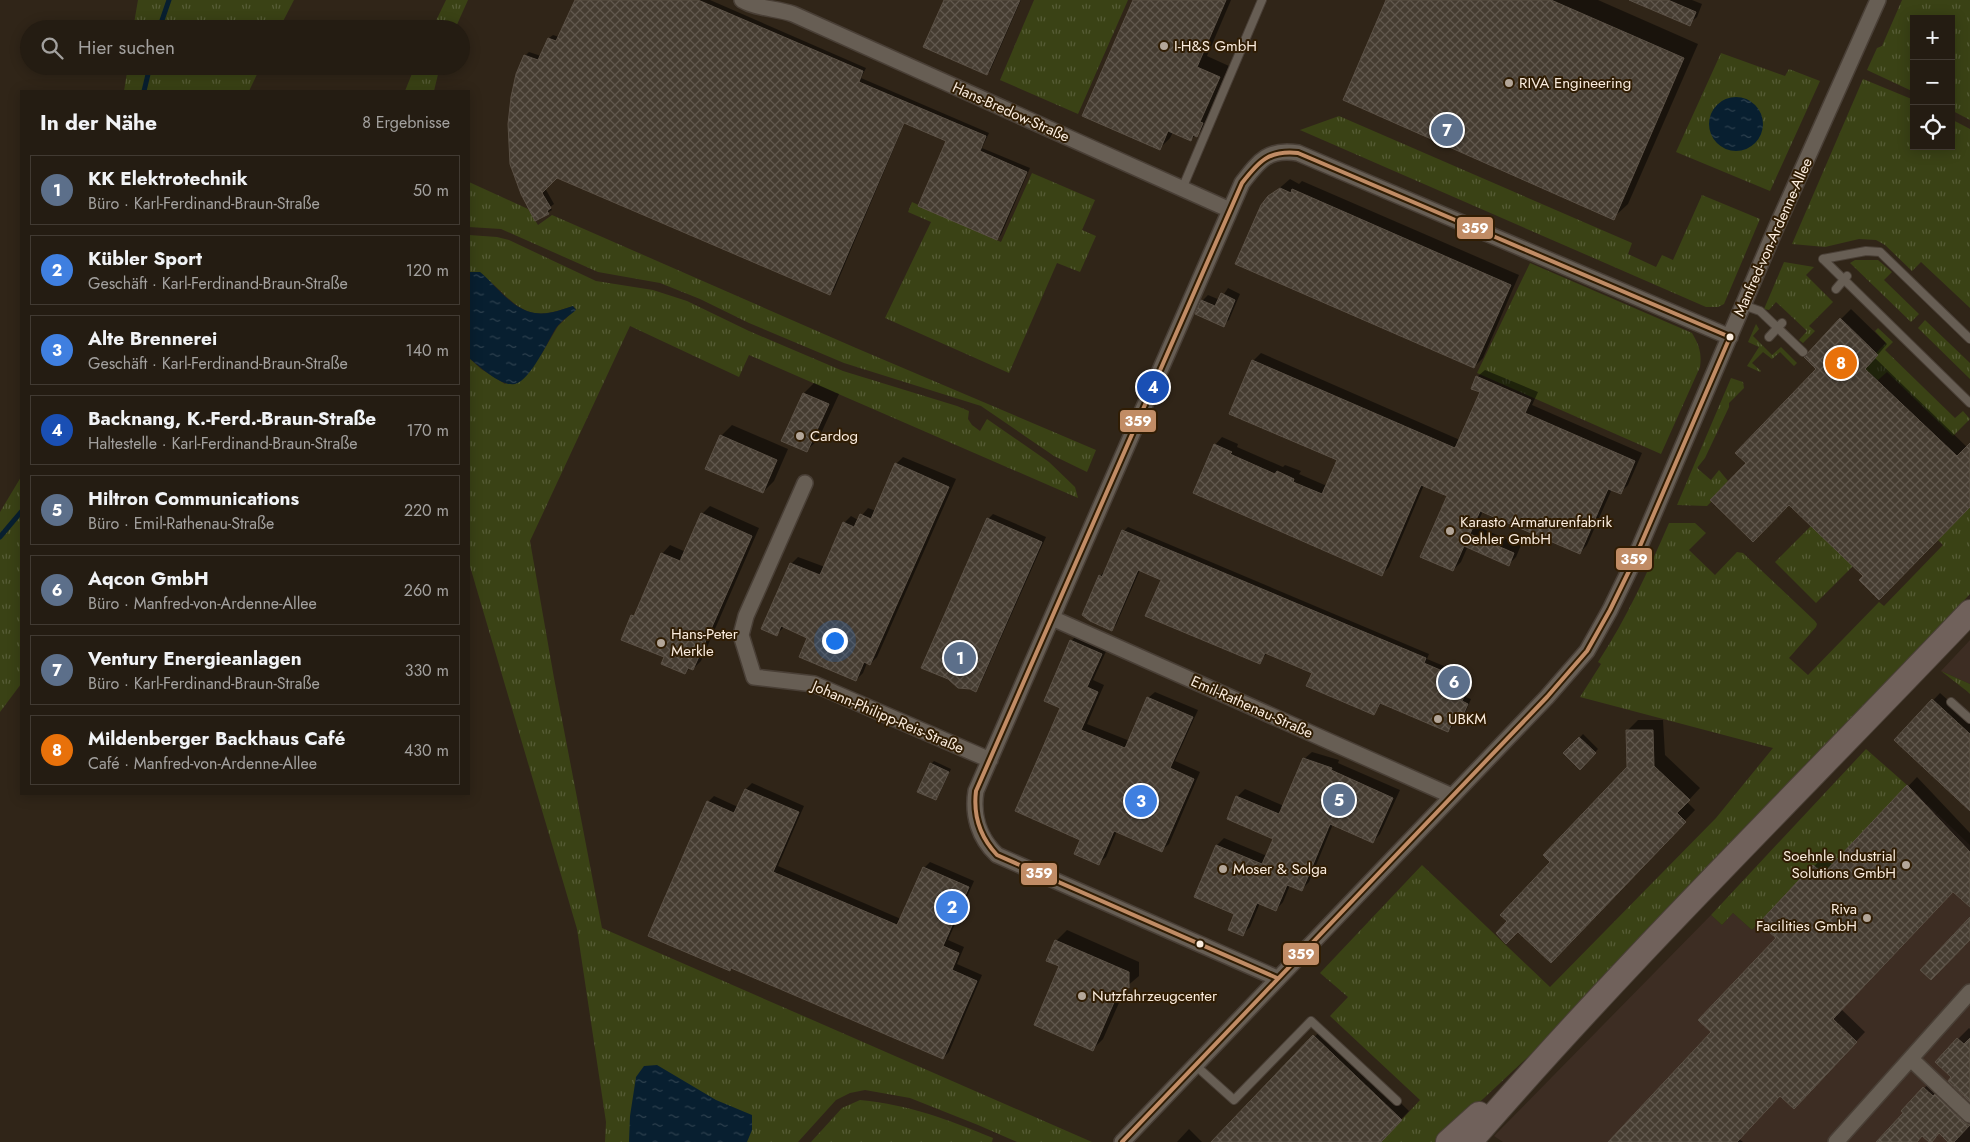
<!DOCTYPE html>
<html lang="de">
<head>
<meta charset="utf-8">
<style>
	body { margin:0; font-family:Jost,sans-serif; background:#302920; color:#f1f3f6 }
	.controls { position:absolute; right:15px; top:15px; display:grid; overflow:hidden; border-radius:0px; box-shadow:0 2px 12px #0003 }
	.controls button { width:45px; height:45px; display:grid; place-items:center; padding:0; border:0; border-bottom:1px solid #413a32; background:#241c12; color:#f1f3f6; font:25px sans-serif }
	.you { position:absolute; left:834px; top:640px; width:18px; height:18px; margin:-12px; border:4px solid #fff; border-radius:50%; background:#1a73e8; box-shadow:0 0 0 8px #1a73e833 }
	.badge { display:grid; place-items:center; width:32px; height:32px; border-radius:50%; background:#b3a699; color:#fff; font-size:16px; font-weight:700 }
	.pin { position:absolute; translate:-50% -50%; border:2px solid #fff; box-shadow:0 1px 5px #0006 }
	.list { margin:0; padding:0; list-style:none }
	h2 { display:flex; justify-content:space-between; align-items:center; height:65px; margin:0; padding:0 20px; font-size:21px }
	h2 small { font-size:16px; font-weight:400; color:#a3a19f }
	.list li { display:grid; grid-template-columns:32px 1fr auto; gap:15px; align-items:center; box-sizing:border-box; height:70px; margin:0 10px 10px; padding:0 10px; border:1px solid #413a32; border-radius:0px }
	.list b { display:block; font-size:19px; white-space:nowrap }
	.list p { margin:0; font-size:16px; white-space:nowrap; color:#a3a19f }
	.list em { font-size:16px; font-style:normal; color:#a3a19f }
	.icon { flex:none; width:28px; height:28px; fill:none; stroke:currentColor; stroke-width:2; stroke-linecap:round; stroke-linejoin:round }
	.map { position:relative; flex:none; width:1970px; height:1142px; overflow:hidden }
	.search { position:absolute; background:#241c12; box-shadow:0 2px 12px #0003; left:20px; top:20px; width:450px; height:55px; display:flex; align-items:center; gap:12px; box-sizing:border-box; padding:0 18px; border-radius:28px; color:#a3a19f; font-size:19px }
	.panel { position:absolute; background:#241c12; box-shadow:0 2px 12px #0003; left:20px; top:90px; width:450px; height:705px; border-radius:0px }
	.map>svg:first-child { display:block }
</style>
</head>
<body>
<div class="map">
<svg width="1970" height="1142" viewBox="0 0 1970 1142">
	<defs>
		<pattern id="grass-tufts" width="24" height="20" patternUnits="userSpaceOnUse" patternTransform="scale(1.25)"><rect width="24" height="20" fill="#3a4215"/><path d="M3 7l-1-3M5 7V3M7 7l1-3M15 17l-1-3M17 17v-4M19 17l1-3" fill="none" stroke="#575d37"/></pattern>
		<pattern id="water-ripples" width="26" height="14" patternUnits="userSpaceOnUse" patternTransform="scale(1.25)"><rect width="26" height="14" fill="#081f30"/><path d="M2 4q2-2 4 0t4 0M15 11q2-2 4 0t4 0" fill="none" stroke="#2d404e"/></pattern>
		<pattern id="building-cross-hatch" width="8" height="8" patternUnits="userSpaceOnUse" patternTransform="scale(1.25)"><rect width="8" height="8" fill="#453c31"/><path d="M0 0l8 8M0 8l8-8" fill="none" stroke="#61584e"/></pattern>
	</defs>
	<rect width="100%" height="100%" fill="#302518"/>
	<path fill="#3d2d23" d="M1970 640V684L1941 671Z
		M1907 785 1970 845V1142H1503L1494 1136 1711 915 1722 925 1733 913 1752 930 1813 865 1823 873Z"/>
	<path fill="url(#grass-tufts)" d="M138 0H294L279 29H133Z
		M446 0H468L455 29H432Z
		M1034 0H1128L1078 114 1000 80Z
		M1902 0H1970V120L1951 110V19H1914V92L1867 70 1877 48 1882 46Z
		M1721 53 1785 76 1789 69 1820 81 1770 191 1676 152Z
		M128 66H261L249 91H124Z
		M415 66H440L434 91H405Z
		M1863 79 1914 100V146H1951V119L1970 129V308L1921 262 1912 271 1885 245 1876 240 1859 239 1825 247 1792 244Z
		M1339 116 1632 243 1628 254 1656 267 1662 255 1673 260 1702 195 1760 219 1724 304 1718 307H1706L1300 130Z
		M1032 173 1095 200 1082 230 1096 236 1080 272 1057 263 1009 373 885 318 931 222 908 212 912 202 1001 242Z
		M469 182 528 209 538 225 552 215 856 348 1096 450 1087 472 1054 456 981 406 844 363 749 323 700 299 660 283 598 272 501 229 469 227Z
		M469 235 497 237 509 240 596 281 653 290 687 301 749 331 843 371 957 406 969 411 968 419 972 425 980 431 987 419 1049 462 1075 487 1078 498 749 355 739 377 630 326 530 541 554 678 602 928 1092 1142H1017L978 1125 910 1098 865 1090 850 1093 836 1100 798 1142H605L606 1122 577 929 469 563V358L481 369 505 384 541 355 558 326 576 309 573 306C561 310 547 315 534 313 507 308 495 274 469 273Z
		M1855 260H1878L1892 272 1884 280 1919 314 1911 322 1850 263Z
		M1784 262 1814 267 1806 275 1833 302 1809 326 1815 331 1803 343 1799 340 1807 331 1776 302 1769 310 1764 309Z
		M1530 263 1692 333C1699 345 1702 353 1700 367L1661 454 1477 373Z
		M1925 320 1970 363V379L1918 328Z
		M1756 324 1759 329 1753 336 1772 355 1781 347 1797 363 1794 366 1780 352 1772 359 1763 352 1752 363 1761 371 1760 372 1747 366 1759 347 1748 342Z
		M1878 328 1893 342 1885 350 1955 418 1963 411 1970 419 1953 436 1887 372 1878 380 1865 369 1878 355 1876 353 1886 343 1875 331Z
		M1731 378 1743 382 1744 388 1729 403V407L1705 458 1697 468 1711 480 1719 470 1728 481 1710 500 1711 502 1707 506 1677 505Z
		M21 477V684L0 712V512Z
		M1970 507V594L1544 1042 1437 1142H1381L1420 1100 1330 1016 1348 997 1320 973 1422 865 1550 987 1716 818 1773 748 1580 697 1601 664 1598 662C1627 618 1648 571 1669 523H1695L1706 533 1689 550 1715 575 1737 552 1743 553 1815 621 1817 624 1816 627 1789 658 1808 675 1879 602 1884 606 1943 545 1938 540Z
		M1811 526 1853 566 1816 603 1775 562Z
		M1941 671 1970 684V694L1968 692Z
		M1866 749 1907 785 1823 874 1813 865 1752 930 1733 913 1722 925 1711 915Z
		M860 1100C911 1105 946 1119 993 1138L992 1142H811L842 1108Z"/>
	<path fill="url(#water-ripples)" d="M1709 124a27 27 0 1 1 54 0a27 27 0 1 1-54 0Z
		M469 272H480C496 285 512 310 535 313 548 315 561 310 573 306L576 310C570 315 561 321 556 328 548 341 530 381 515 384 501 387 479 366 469 358Z
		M657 1065 716 1100 752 1115V1130L747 1142H629L630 1116 636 1077 644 1066Z"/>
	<path fill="#0007" d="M576 0H710L866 68 861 78 989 133 982 148 1030 168 1001 235 997 239 948 141 905 122 834 290 830 294 557 176 545 188 554 204 550 207 552 210 536 220 525 56 529 52 541 56 549 38 553 35 559 37Z
		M945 0H1021L990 71 987 74Z
		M1135 0H1231L1207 56 1229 66 1210 111 1213 113 1208 125 1190 140 1173 132 1170 138 1160 148Z
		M1388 0H1598L1698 44 1628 204 1613 218Z
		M1635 0H1692L1702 4 1697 17 1689 24Z
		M1290 179 1299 184 1302 181 1519 275 1483 358 1474 367 1269 197Z
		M1228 288 1240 294 1229 320 1223 325 1202 301 1208 295 1220 300Z
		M1851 309 1887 344 1875 358 1970 450V506L1865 576 1747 463 1818 369 1841 319Z
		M1261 353 1460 440 1481 392 1477 377 1485 370 1538 392 1532 405 1642 453 1628 485 1620 493 1612 489 1587 545 1580 553 1483 511 1476 526 1521 545 1516 557 1509 564 1468 546 1461 562 1453 570 1449 496 1424 485 1389 567 1382 574 1215 445 1222 437 1238 444 1237 447 1283 467 1285 465 1301 471 1299 474 1327 486 1338 460 1253 361Z
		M814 383 839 394 818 440 807 450 804 393Z
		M732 425 788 449 774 481 763 492 721 436Z
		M903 457 956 479 877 657 870 664 867 663 863 673 856 680 809 638 784 627 777 634 791 564 798 557 825 567 844 523 851 516 858 520 868 508 876 511 896 464Z
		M710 506 759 528 701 661 693 669 690 668 685 673 665 657 633 616 637 612 662 554 670 545 686 552 702 514Z
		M993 514 1046 537 980 685 976 690 988 519Z
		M1128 527 1429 654 1427 659 1473 678 1465 697 1471 699 1466 711 1462 715 1458 714 1452 727 1448 731 1382 702 1374 714 1313 673 1267 653 1259 663 1163 580 1140 570 1116 625 1112 629 1100 576 1104 572 1124 531Z
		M1078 634 1108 647 1093 680 1104 685 1087 724 1130 741 1148 698 1155 692 1198 710 1175 761 1200 772 1169 844 1162 850 1117 831 1106 857 1099 863 1081 839 1061 708 1071 641Z
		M1940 693 1970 720V809L1896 740Z
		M1638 720H1663L1665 755 1700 788 1687 802 1695 810 1562 951 1509 921 1552 862 1628 767 1627 731Z
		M1583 734 1598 749 1580 768 1565 753Z
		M1312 752 1339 760 1338 763 1400 790 1380 834 1373 842 1333 824 1309 882 1301 890 1290 885 1283 902 1276 910 1260 903 1250 927 1242 935 1217 845 1224 838 1267 856 1275 838 1237 797 1245 789 1284 806 1304 759Z
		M934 761 951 769 939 795 936 799 931 764Z
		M1917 777 1970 833V906L1953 890 1841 1009 1865 1032 1803 1098 1780 1095 1739 1139 1743 1142H1610L1713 1032 1777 938 1761 923 1823 857 1833 865Z
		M752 783 804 806 778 866 901 919 924 868 930 862 974 881 948 940 964 947 957 964 982 975 949 1052 943 1058 732 967 730 970 708 802 714 796 738 807 746 789Z
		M1067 930 1139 962V976L1126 987 1103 1039 1093 1049 1061 966 1056 941Z
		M1323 1028 1409 1111 1379 1142H1213Z
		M1969 1028 1970 1029V1100L1953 1077 1958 1039Z
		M1935 1077 1970 1106V1142H1950L1940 1132 1922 1135 1915 1142H1877L1904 1113 1902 1111Z
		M1189 1129 1202 1142H1177Z"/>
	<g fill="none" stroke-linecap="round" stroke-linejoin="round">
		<path stroke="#081f30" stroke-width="5" d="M159 29 169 0
			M144 91 150 66
			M0 537 21 512"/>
	</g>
	<path fill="url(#building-cross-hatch)" stroke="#5a5045" d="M575 0H698L863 71 859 82 986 136 980 151 1027 172 997 240 918 206 946 141 904 123 830 295 557 178 542 193 551 208 547 211 549 214 535 221 521 194 510 164 508 124 511 97 516 74 524 55 538 60 548 38 556 41Z
		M944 0H1020L987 75 923 47Z
		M1133 0H1226L1197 67 1220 77 1200 122 1203 123 1197 137 1193 135 1191 141 1168 131 1160 150 1082 116Z
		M1386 0H1551L1684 58 1614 220 1343 100Z
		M1629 0H1668L1696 12 1690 26Z
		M1280 188 1291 193 1292 189 1511 285 1474 368 1235 264 1261 205 1268 196Z
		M1221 293 1235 300 1224 327 1195 314 1201 300 1215 306Z
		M1840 318 1878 355 1865 369 1957 456 1970 443V507L1879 600 1859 580 1863 576 1789 505 1753 542 1710 500 1746 463 1735 453 1816 369 1804 357Z
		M1252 360 1455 448 1480 392 1471 389 1476 376 1531 400 1525 413 1635 461 1621 494 1608 489 1580 554 1480 511 1470 534 1514 553 1509 566 1464 546 1453 571 1420 557 1447 496 1421 485 1382 576 1193 493 1214 444 1232 452 1230 454 1275 474 1277 471 1294 479 1293 482 1322 494 1337 460 1229 414Z
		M803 393 829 404 807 452 781 441Z
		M720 435 777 460 763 493 705 469Z
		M895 463 949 487 870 665 864 662 856 681 799 657 807 638 781 626 777 636 761 629 790 563 820 575 843 522 854 527 860 514 871 519Z
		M701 513 752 536 693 670 688 668 685 674 661 664 664 657 621 640 631 615 634 616 661 553 680 561Z
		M987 518 1042 542 976 692 970 689 958 688 948 679 921 668Z
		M1122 530 1426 658 1424 663 1470 683 1462 701 1468 704 1462 717 1456 714 1448 732 1380 703 1374 715 1306 686 1312 673 1265 653 1260 664 1145 616 1161 580 1138 570 1112 631 1090 621 1082 615 1099 575 1102 577Z
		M1070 640 1102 654 1087 687 1098 692 1081 730 1125 748 1147 697 1193 717 1170 768 1194 779 1162 852 1114 831 1099 865 1074 854 1080 840 1015 811 1060 708 1044 701Z
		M1932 699 1970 734V811L1894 740Z
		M1626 730H1653L1654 766 1690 800 1677 813 1686 822 1551 963 1518 932 1506 944 1496 933 1507 921 1500 915 1550 862 1543 855 1627 767Z
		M1579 737 1596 753 1580 770 1563 753Z
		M1303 758 1332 768 1331 770 1393 798 1373 843 1330 824 1302 891 1287 885 1276 911 1257 903 1243 936 1228 930 1234 914 1194 897 1216 845 1262 864 1273 839 1227 819 1236 796 1279 814Z
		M930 763 949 772 936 800 917 792Z
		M1907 785 1970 852V907L1953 892 1833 1019 1857 1042 1794 1109 1780 1096 1737 1142H1608L1711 1032 1698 1020 1776 938 1759 923 1813 865 1823 874Z
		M745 789 799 812 773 872 897 925 923 867 969 887 943 946 959 953 952 970 977 981 943 1059 731 968 730 971 648 936 707 801 734 813Z
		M1970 917V940L1931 980 1920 970Z
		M1055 940 1129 972V988L1124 986 1121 994 1118 993 1093 1051 1034 1025 1059 966 1046 961Z
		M1313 1035 1402 1120 1381 1142H1211Z
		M1957 1038 1964 1044 1970 1038V1102L1948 1081 1951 1077 1935 1062Z
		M1923 1087 1933 1096 1935 1094 1964 1122 1970 1125 1954 1142H1948L1939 1133 1932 1142H1929L1922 1136 1917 1142H1876L1903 1113 1901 1111Z"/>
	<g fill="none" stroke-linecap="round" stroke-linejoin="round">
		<defs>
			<path id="service" d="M1182 189 1262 0
				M1823 259 1970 403
				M1823 259 1866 251 1880 252 1970 339
				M1836 289 1847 276
				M1743 305 1760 311 1803 352
				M1769 337 1782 323
				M1951 702 1970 719
				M1195 1065 1234 1100 1311 1021 1397 1101"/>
			<path id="minor" d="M742 0C757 9 776 8 793 14L1230 210
				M805 483 746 616 741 635 754 677 814 684 990 760
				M1052 618 1452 796
				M1277 978 997 855C979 838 972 815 976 791L1242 183C1259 161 1268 148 1298 153L1730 337
				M1911 1059 1970 1115
				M1122 1142 1547 697 1587 651 1610 610 1631 567 1776 228 1878 0
				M1836 1142 1970 992"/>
			<path id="primary" d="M1448 1142 1479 1114
				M1470 1142C1629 958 1803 788 1970 612"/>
		</defs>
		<use href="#service" stroke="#493f36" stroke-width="10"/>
		<use href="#minor" stroke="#493f36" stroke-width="18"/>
		<use href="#primary" stroke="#493f36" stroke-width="26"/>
		<use href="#service" stroke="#675e54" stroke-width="8"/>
		<use href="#minor" stroke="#675e54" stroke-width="15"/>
		<use href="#primary" stroke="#70615b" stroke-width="24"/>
		<defs>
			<path id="bus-1" d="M1122 1142 1547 697 1587 651 1610 610 1631 567 1730 337 1298 153C1269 150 1259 161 1242 183L976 791C973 816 980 837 997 855L1277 978"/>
		</defs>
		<use href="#bus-1" stroke="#301d04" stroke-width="8"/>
		<use href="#bus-1" stroke="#c18c65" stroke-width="4"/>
	</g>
	<g fill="#b3a699" stroke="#301d04" stroke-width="2">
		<circle cx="1164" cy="46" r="5"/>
		<circle cx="1509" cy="83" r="5"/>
		<circle cx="800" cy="436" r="5"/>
		<circle cx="1450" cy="531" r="5"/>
		<circle cx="661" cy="643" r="5"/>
		<circle cx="1438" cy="719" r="5"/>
		<circle cx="1906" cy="865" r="5"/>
		<circle cx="1223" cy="869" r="5"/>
		<circle cx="1867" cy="918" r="5"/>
		<circle cx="1082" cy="996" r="5"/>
	</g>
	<g fill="#faecde" stroke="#301d04" stroke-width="2">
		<circle cx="1730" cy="337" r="4.5"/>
		<circle cx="1200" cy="944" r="4.5"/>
	</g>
	<g text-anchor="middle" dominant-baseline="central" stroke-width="4" stroke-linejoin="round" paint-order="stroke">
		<g font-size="15" fill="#faecde" stroke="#301d04" text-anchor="start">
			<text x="1174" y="46">I-H&amp;S GmbH</text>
			<text x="1519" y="83">RIVA Engineering</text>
			<text x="810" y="436">Cardog</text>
			<text x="1460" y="522">Karasto Armaturenfabrik<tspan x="1460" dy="17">Oehler GmbH</tspan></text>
			<text x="671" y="634">Hans-Peter<tspan x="671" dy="17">Merkle</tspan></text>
			<text x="1448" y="719">UBKM</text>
			<text x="1896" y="856" text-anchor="end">Soehnle Industrial<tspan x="1896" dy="17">Solutions GmbH</tspan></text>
			<text x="1233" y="869">Moser &amp; Solga</text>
			<text x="1857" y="909" text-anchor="end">Riva<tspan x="1857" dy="17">Facilities GmbH</tspan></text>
			<text x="1092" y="996">Nutzfahrzeugcenter</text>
		</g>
		<g font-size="15" fill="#faecde" stroke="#301d04">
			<text transform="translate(1011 112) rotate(24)">Hans-Bredow-Straße</text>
			<text transform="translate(1773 237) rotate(-66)">Manfred-von-Ardenne-Allee</text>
			<text transform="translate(1252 707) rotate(24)">Emil-Rathenau-Straße</text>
			<text transform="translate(888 717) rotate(23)">Johann-Philipp-Reis-Straße</text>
		</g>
	</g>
	<g stroke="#301d04" stroke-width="2">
		<rect x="1456" y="216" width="38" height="24" rx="5" fill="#c18c65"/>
		<rect x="1119" y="409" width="38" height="24" rx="5" fill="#c18c65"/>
		<rect x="1615" y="547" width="38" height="24" rx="5" fill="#c18c65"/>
		<rect x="1020" y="862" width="38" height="24" rx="5" fill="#c18c65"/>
		<rect x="1282" y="942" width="38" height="24" rx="5" fill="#c18c65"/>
	</g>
	<g font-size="14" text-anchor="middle" font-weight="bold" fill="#fff">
		<text x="1475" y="233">359</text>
		<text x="1138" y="426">359</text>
		<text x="1634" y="564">359</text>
		<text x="1039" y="878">359</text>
		<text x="1301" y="959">359</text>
	</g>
</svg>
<div class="controls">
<button>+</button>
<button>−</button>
<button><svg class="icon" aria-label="locate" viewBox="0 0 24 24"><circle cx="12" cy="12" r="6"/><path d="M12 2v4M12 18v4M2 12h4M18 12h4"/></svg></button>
</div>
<div class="you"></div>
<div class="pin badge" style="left:960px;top:658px;background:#5c6f8a">1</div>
<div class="pin badge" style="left:952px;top:907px;background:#3f7fe0">2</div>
<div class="pin badge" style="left:1141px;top:801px;background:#3f7fe0">3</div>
<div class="pin badge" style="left:1153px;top:387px;background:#1a4fb4">4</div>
<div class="pin badge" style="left:1339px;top:800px;background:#5c6f8a">5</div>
<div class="pin badge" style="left:1454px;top:682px;background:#5c6f8a">6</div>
<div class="pin badge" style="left:1447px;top:130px;background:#5c6f8a">7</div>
<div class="pin badge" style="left:1841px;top:363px;background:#e8710a">8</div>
<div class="search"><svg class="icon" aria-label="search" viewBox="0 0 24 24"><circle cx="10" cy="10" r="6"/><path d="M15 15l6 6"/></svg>Hier suchen</div>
<section class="panel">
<h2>In der Nähe<small>8 Ergebnisse</small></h2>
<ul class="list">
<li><span class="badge" style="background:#5c6f8a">1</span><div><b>KK Elektrotechnik</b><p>Büro · Karl-Ferdinand-Braun-Straße</p></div><em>50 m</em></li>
<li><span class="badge" style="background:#3f7fe0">2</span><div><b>Kübler Sport</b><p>Geschäft · Karl-Ferdinand-Braun-Straße</p></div><em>120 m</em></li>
<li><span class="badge" style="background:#3f7fe0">3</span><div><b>Alte Brennerei</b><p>Geschäft · Karl-Ferdinand-Braun-Straße</p></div><em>140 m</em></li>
<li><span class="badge" style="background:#1a4fb4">4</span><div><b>Backnang, K.-Ferd.-Braun-Straße</b><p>Haltestelle · Karl-Ferdinand-Braun-Straße</p></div><em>170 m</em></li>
<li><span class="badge" style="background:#5c6f8a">5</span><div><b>Hiltron Communications</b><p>Büro · Emil-Rathenau-Straße</p></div><em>220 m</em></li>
<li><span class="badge" style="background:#5c6f8a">6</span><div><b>Aqcon GmbH</b><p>Büro · Manfred-von-Ardenne-Allee</p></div><em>260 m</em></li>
<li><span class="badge" style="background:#5c6f8a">7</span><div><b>Ventury Energieanlagen</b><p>Büro · Karl-Ferdinand-Braun-Straße</p></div><em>330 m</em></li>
<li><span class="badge" style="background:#e8710a">8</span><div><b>Mildenberger Backhaus Café</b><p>Café · Manfred-von-Ardenne-Allee</p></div><em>430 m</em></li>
</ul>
</section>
</div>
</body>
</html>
